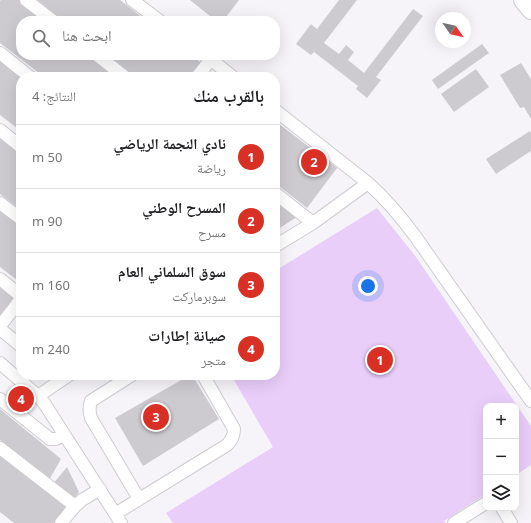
<!DOCTYPE html>
<html lang="ar">
<head>
<meta charset="utf-8">
<style>
	body { margin:0; font-family:"Noto Sans","Noto Naskh Arabic",sans-serif; background:#f2f2f2; color:#202124; direction:rtl }
	.controls { position:absolute; right:12px; bottom:12px; display:grid; overflow:hidden; border-radius:8px; box-shadow:0 4px 16px #0002 }
	.controls button { width:36px; height:36px; display:grid; place-items:center; padding:0; border:0; border-bottom:1px solid #e0e0e0; background:#fff; color:#202124; font:20px sans-serif }
	.compass { position:absolute; left:435px; top:12px; width:36px; height:36px; border-radius:50%; background:#fff; box-shadow:0 4px 16px #0002; rotate:124deg }
	.you { position:absolute; left:368px; top:286px; width:14px; height:14px; margin:-10px; border:3px solid #fff; border-radius:50%; background:#1a73e8; box-shadow:0 0 0 6px #1a73e833 }
	.badge { display:grid; place-items:center; width:26px; height:26px; border-radius:50%; background:#d93025; color:#fff; font-size:13px; font-weight:700 }
	.pin { position:absolute; translate:-50% -50%; border:2px solid #fff; box-shadow:0 1px 4px #0006 }
	.list { margin:0; padding:0; list-style:none }
	h2 { display:flex; justify-content:space-between; align-items:center; height:52px; margin:0; padding:0 16px; font-size:17px }
	h2 small { font-size:13px; font-weight:400; color:#757577 }
	.list li { display:grid; grid-template-columns:26px 1fr auto; gap:12px; align-items:center; box-sizing:border-box; height:64px; padding:0 16px; border-top:1px solid #e0e0e0 }
	.list b { display:block; font-size:15px; white-space:nowrap }
	.list p { margin:0; font-size:13px; white-space:nowrap; color:#757577 }
	.list em { font-size:13px; font-style:normal; color:#757577 }
	.icon { flex:none; width:22px; height:22px; fill:none; stroke:currentColor; stroke-width:2; stroke-linecap:round; stroke-linejoin:round }
	.map { position:relative; flex:none; width:531px; height:523px; overflow:hidden; direction:ltr }
	.search { position:absolute; background:#fff; box-shadow:0 4px 16px #0002; left:16px; top:16px; width:264px; height:44px; display:flex; align-items:center; gap:10px; box-sizing:border-box; padding:0 14px; border-radius:16px; color:#757577; font-size:15px }
	.panel { position:absolute; background:#fff; box-shadow:0 4px 16px #0002; left:16px; top:72px; width:264px; height:308px; border-radius:16px; direction:rtl }
	.map>svg:first-child { display:block }
</style>
</head>
<body>
<div class="map">
<svg width="531" height="523" viewBox="0 0 531 523">
	<rect width="100%" height="100%" fill="#f6f4f8"/>
	<path fill="#e9cefa" d="M377 208 416 257 531 426V465L516 475V406H486V494L444 521 445 523H173L166 513 273 447 231 375H275V271Z"/>
	<path fill="#cdcbcf" d="M1 0H23L50 21H21V55H94L122 77H44L0 43V1Z
		M37 0H120L147 21H64Z
		M190 0H239L223 21H216Z
		M339 0H357L324 43 339 54 346 45 354 52 348 60 364 73 413 9 423 16 376 77 381 80 367 98 356 89 358 86 314 52 311 55 296 44 311 24 317 29Z
		M482 44 489 53 438 89 432 80Z
		M108 55H191L204 65 194 77H136Z
		M0 57 21 77V131L0 115Z
		M521 63 531 79V119L524 107 520 108 500 75Z
		M476 69 489 87 454 112 441 94Z
		M275 121 337 168 307 208 275 183Z
		M530 131 531 134V151L496 174 486 159Z
		M0 136 21 152V210L0 194Z
		M275 196 300 215 275 231Z
		M0 206 21 222V283L0 267Z
		M0 284 16 297 0 317Z
		M190 375H192L219 419 143 466 115 418Z
		M0 409 61 459 49 480 0 440Z
		M0 450 71 507 58 523H14L0 512Z
		M67 467 79 492 74 499 53 484Z"/>
	<g fill="none" stroke-linecap="round" stroke-linejoin="round">
		<defs>
			<path id="minor" d="M26 0 53 21
				M132 0 160 21
				M0 53 30 77
				M97 55 125 77
				M205 55 233 77
				M197 77 211 59
				M275 110 368 183C387 200 401 217 415 236L531 401
				M0 130 21 147
				M275 193 313 223
				M0 203 21 219
				M275 246 313 223 368 183
				M0 279 21 296
				M0 326 21 299
				M0 329 21 346
				M0 363 38 396 44 403 121 523
				M132 375 91 401C89 407 89 412 91 418L139 499
				M38 396 69 375
				M0 399 50 439H56L64 435
				M0 448 75 506
				M502 508 511 523
				M115 514 227 445C232 440 234 436 234 429L203 375
				M61 523 75 506 82 500 100 489
				M454 523 486 503"/>
			<path id="highway" d="M523 0 531 10"/>
		</defs>
		<use href="#minor" stroke="#ceccd0" stroke-width="14"/>
		<use href="#highway" stroke="#ceccd0" stroke-width="20"/>
		<use href="#minor" stroke="#fff" stroke-width="12"/>
		<use href="#highway" stroke="#fff" stroke-width="18"/>
	</g>
</svg>
<div class="controls">
<button>+</button>
<button>−</button>
<button><svg class="icon" aria-label="layers" viewBox="0 0 24 24"><path d="M12 4l9 5-9 5-9-5zM3 14l9 5 9-5"/></svg></button>
</div>
<svg class="compass" viewBox="-18 -18 36 36"><path d="M0-13l5 13h-10z" fill="#e53935"/><path d="M0 13l5-13h-10z" fill="#757577"/></svg>
<div class="you"></div>
<div class="pin badge" style="left:380px;top:360px">1</div>
<div class="pin badge" style="left:314px;top:162px">2</div>
<div class="pin badge" style="left:156px;top:417px">3</div>
<div class="pin badge" style="left:21px;top:399px">4</div>
<div class="search"><svg class="icon" aria-label="search" viewBox="0 0 24 24"><circle cx="10" cy="10" r="6"/><path d="M15 15l6 6"/></svg>ابحث هنا</div>
<section class="panel">
<h2>بالقرب منك<small>النتائج: 4</small></h2>
<ul class="list">
<li><span class="badge">1</span><div><b>نادي النجمة الرياضي</b><p>رياضة</p></div><em>50 m</em></li>
<li><span class="badge">2</span><div><b>المسرح الوطني</b><p>مسرح</p></div><em>90 m</em></li>
<li><span class="badge">3</span><div><b>سوق السلماني العام</b><p>سوبرماركت</p></div><em>160 m</em></li>
<li><span class="badge">4</span><div><b>صيانة إطارات</b><p>متجر</p></div><em>240 m</em></li>
</ul>
</section>
</div>
</body>
</html>
